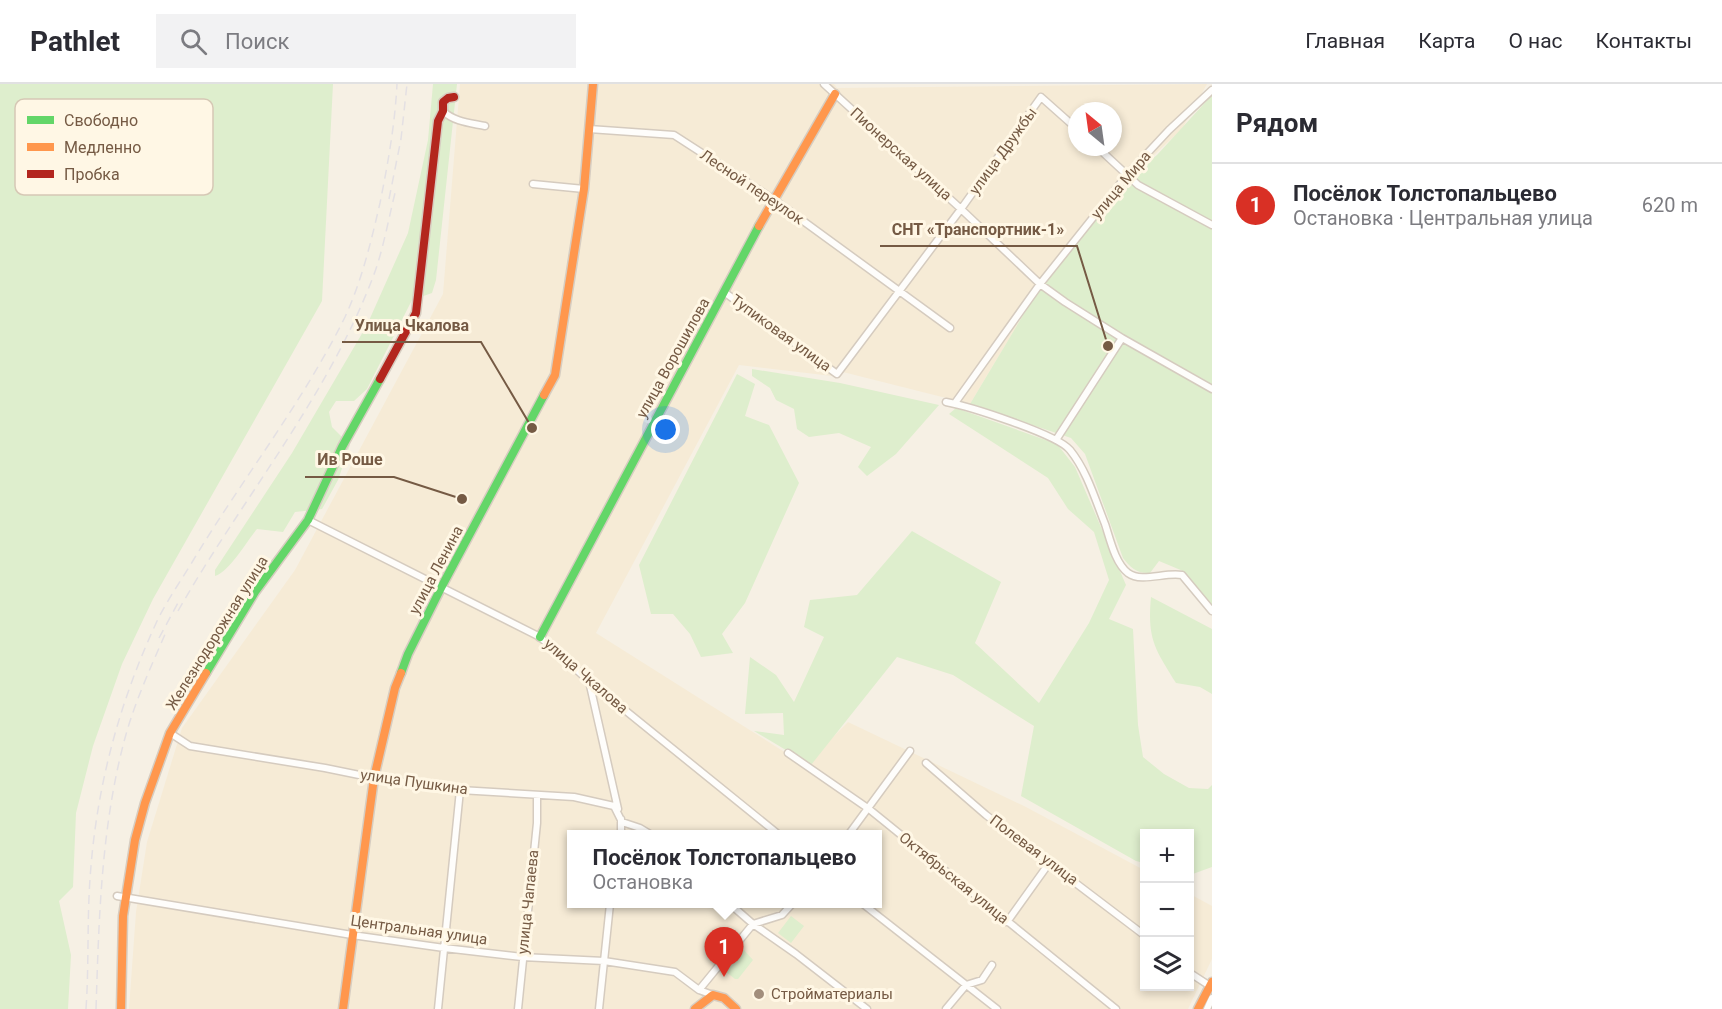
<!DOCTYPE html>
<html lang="ru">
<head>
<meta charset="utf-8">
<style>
	body { margin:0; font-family:Roboto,sans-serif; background:#f2f2f3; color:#2b2b33 }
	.controls { position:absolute; right:18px; bottom:18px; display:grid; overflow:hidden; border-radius:0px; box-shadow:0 3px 9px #0003 }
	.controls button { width:54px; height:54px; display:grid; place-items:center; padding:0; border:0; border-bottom:2px solid #e1e1e2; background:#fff; color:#2b2b33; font:30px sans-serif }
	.compass { position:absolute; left:1068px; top:18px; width:54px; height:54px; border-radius:50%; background:#fff; box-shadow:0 3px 9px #0003; rotate:331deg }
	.you { position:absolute; left:666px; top:346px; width:21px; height:21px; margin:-15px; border:4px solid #fff; border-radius:50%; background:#1a73e8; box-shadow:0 0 0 9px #1a73e833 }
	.badge { display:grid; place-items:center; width:39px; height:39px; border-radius:50%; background:#d93025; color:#fff; font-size:20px; font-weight:700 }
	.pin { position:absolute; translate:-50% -50px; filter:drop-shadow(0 2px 3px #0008) }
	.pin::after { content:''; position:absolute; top:32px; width:21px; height:18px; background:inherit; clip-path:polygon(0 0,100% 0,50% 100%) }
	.popup { position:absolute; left:567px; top:746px; width:315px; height:78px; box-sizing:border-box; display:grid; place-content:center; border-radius:0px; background:#fff; filter:drop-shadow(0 2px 4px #0005); font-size:20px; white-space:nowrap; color:#7c7c81 }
	.popup b { font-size:22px; color:#2b2b33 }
	.popup::after { content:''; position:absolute; left:50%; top:100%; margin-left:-12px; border:12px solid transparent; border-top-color:#fff }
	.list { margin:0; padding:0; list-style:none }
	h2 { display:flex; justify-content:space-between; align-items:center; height:78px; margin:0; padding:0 24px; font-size:26px }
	h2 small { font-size:20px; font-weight:400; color:#7c7c81 }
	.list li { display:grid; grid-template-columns:39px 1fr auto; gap:18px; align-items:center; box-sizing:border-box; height:84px; padding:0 24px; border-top:2px solid #e1e1e2 }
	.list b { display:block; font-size:22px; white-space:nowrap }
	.list p { margin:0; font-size:20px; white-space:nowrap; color:#7c7c81 }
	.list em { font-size:20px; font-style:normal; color:#7c7c81 }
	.icon { flex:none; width:33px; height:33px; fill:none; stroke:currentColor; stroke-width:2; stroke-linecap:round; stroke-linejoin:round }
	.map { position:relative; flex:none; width:1212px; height:925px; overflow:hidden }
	header { display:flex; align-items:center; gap:36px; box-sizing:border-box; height:84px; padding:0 30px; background:#fff; border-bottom:2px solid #e1e1e2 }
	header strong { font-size:28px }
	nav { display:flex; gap:33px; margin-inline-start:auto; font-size:21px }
	.search { width:420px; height:54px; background:#f2f2f3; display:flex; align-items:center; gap:15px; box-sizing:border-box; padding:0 21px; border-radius:0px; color:#7c7c81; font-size:22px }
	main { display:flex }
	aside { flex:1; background:#fff }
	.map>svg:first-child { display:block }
</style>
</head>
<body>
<header>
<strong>Pathlet</strong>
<div class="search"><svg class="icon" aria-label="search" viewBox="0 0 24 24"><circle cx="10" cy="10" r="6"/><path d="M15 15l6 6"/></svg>Поиск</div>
<nav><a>Главная</a><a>Карта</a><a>О нас</a><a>Контакты</a></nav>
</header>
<main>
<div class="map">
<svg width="1212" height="925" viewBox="0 0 1212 925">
	<rect width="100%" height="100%" fill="#f6f0e4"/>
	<path fill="#f6ebd6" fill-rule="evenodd" d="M460 0H834L837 4 1207 0 1182 45 1129 94 1040 203 970 320 835 286 832 292 739 281 596 549 805 681 848 638 1024 722 1144 786V902H1190V810L1212 822V875L1188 925H129L136 828 147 758 182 644 295 486 443 210ZM1077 27H1113V63H1077ZM571 750H877V820H571Z"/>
	<path fill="#deeecd" d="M0 0H333L322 217 153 515 122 580 93 662 76 729 73 803 59 817 71 871 68 925H0Z
		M433 0H457L436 196 432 209 412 216 367 305 354 317H336L329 328 332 343 350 361 338 396 322 425 295 428 283 448 257 445C246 458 230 487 215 492V486L292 369 367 241 408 149 428 56Z
		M1212 11V525L1183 487 1159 477 1150 489C1137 490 1130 483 1123 474L1085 370 1071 354 970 320 1040 203 1061 176 1129 94 1157 71Z
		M752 285 840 299 939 321 896 370 867 392 858 383 871 363 839 349 809 353 797 345 794 325 776 316 770 304 752 292Z
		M737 290 755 300 745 332 769 341 799 399 745 519 722 550 733 569 701 573 690 550 673 530H651L639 481Z
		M956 324 1057 360 1075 383 1126 501 1109 535 1133 545 1138 641 1143 673 1164 690 1189 704 1208 705 1212 701V783L1190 791V750H1144V779L1136 777 1021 712 1034 642 953 591 897 573 811 681 754 647 784 651 783 629 745 630 750 573 776 591 794 618 824 553 804 543 810 516 857 511 912 447 1001 498 975 559 1039 619 1089 539 1109 496 1094 448 1068 425 1048 394 949 330Z
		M1151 513 1212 545V610L1200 603 1176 599C1155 565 1147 555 1151 513Z
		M791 832 804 842 791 859 778 849Z
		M744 866 753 876 738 895H735L726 888V885L741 867Z"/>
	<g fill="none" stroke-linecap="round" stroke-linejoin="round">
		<defs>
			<path id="street" d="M824 0 961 125 1040 200 1065 218 1122 254 1212 305
				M443 27C454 38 471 39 485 42
				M589 45 674 51 773 115 950 244
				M1097 63 1138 101 1212 141
				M533 100 584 105
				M724 208 837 290 961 125 1041 13 1077 45
				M946 318C968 322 1057 350 1070 366 1087 387 1095 415 1105 440 1110 455 1115 479 1128 489 1142 499 1164 488 1182 491L1212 527
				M955 319 1040 200 1127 91 1169 46 1212 6
				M1056 356 1122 254
				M308 436 540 553 589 597 778 750
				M589 597 618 725
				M170 649 190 662 325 684 374 694 460 706 574 713 614 722 622 738 640 744 650 750
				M788 669 869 725 1116 925
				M926 679 986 731 1144 851
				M621 750V735
				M849 750 910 667
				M117 812 352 851 444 864 522 873 604 877 675 888 699 906 713 911
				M730 820 753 840 796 870 867 925
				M863 820 997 925
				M1007 838 1050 778
				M1190 889 1210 902
				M699 906 753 840 782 831 792 820
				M438 925 460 706
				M518 925 537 739V712
				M599 925 610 820
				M946 925 966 901 982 896 992 881
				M1207 925 1212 914"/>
			<path id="fast" d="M540 553 759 142
				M206 589 255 508 308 436 342 363 380 295
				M401 589 408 570 442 502 544 311"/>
			<path id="slow" d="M759 142 835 10
				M544 311 555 291 584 105 593 0
				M121 925 123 832 135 756 145 719 170 649 206 589
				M343 925 374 694 395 604 401 589
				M695 925 713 911 724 914 736 925
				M1198 925 1212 898"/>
			<path id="jam" d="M380 295 416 229 438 37 443 27V18L448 14 454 13"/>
		</defs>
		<use href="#street" stroke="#d5cbbf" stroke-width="9"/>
		<use href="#fast" stroke="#d7cdc1" stroke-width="11"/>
		<use href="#slow" stroke="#d7cdc1" stroke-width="11"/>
		<use href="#jam" stroke="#d7cdc1" stroke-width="11"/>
		<use href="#street" stroke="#fefdfb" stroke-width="6"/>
		<use href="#fast" stroke="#63d668" stroke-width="8"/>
		<use href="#slow" stroke="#ff974d" stroke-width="8"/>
		<use href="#jam" stroke="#b3261e" stroke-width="8"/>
		<path stroke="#e4e0e3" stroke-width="1.5" stroke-dasharray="9 6" stroke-linecap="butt" d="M389 115 401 55 407 0
			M178 527C241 416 327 314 373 193 383 167 388 137 395 109
			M159 554 179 517
			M86 925C89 882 87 838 90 795 96 704 119 618 158 535 168 515 182 495 194 475 243 394 303 318 345 233 362 196 371 158 380 119 388 79 395 40 397 0
			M96 925C99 834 101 743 125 654 135 617 151 583 166 548"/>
	</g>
	<circle fill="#a28e7c" stroke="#fff7e5" stroke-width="2" cx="759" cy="910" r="6"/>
	<g text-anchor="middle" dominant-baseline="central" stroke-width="6" stroke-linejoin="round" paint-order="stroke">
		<g font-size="15" fill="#755a44" stroke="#fff7e5">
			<text transform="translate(1003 67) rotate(-54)">улица Дружбы</text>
			<text transform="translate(901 70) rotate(42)">Пионерская улица</text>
			<text transform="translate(1121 101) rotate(-50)">улица Мира</text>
			<text transform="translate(752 103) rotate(34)">Лесной переулок</text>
			<text transform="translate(781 249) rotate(36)">Тупиковая улица</text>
			<text transform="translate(673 274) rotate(-61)">улица Ворошилова</text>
			<text transform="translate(436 486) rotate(-62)">улица Ленина</text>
			<text transform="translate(217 549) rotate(-58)">Железнодорожная улица</text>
			<text transform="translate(586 592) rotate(41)">улица Чкалова</text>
			<text transform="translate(414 698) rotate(8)">улица Пушкина</text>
			<text transform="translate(1034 766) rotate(37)">Полевая улица</text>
			<text transform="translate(954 794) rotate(39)">Октябрьская улица</text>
			<text transform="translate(528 818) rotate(-84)">улица Чапаева</text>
			<text transform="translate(419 846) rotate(8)">Центральная улица</text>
		</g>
		<g font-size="15" fill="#755a44" stroke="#fff7e5" text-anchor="start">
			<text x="771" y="910">Стройматериалы</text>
		</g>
	</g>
	<rect x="15" y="15" width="198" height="96" rx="9" fill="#fff7e5" stroke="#d6c8b5" stroke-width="1.5"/>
	<rect x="27" y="32" width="27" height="8" fill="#63d668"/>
	<rect x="27" y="59" width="27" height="8" fill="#ff974d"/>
	<rect x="27" y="86" width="27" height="8" fill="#b3261e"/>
	<g font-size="16" fill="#755a44">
		<text x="64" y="42">Свободно</text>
		<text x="64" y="69">Медленно</text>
		<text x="64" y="96">Пробка</text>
	</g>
	<path fill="none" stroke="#755a44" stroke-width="2" d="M1108 262L1077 162H880M532 344L481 258H342M462 415L394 393H305"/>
	<g fill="#755a44" stroke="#fff7e5" stroke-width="2">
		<circle cx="1108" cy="262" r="6"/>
		<circle cx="532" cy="344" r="6"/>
		<circle cx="462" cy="415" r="6"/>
	</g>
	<g font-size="16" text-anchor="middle" font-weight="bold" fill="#755a44" stroke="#fff7e5" stroke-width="6" stroke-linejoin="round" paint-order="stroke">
		<text x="978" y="151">СНТ «Транспортник-1»</text>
		<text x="412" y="247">Улица Чкалова</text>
		<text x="350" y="381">Ив Роше</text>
	</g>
</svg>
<div class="controls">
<button>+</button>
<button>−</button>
<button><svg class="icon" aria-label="layers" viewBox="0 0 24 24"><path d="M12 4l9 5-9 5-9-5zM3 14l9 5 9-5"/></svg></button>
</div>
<svg class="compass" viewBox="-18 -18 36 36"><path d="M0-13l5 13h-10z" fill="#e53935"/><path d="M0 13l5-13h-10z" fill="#7c7c81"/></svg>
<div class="you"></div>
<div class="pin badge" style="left:724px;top:893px">1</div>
<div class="popup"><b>Посёлок Толстопальцево</b>Остановка</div>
</div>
<aside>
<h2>Рядом<small></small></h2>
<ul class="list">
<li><span class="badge">1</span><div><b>Посёлок Толстопальцево</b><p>Остановка · Центральная улица</p></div><em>620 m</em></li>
</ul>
</aside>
</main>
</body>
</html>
